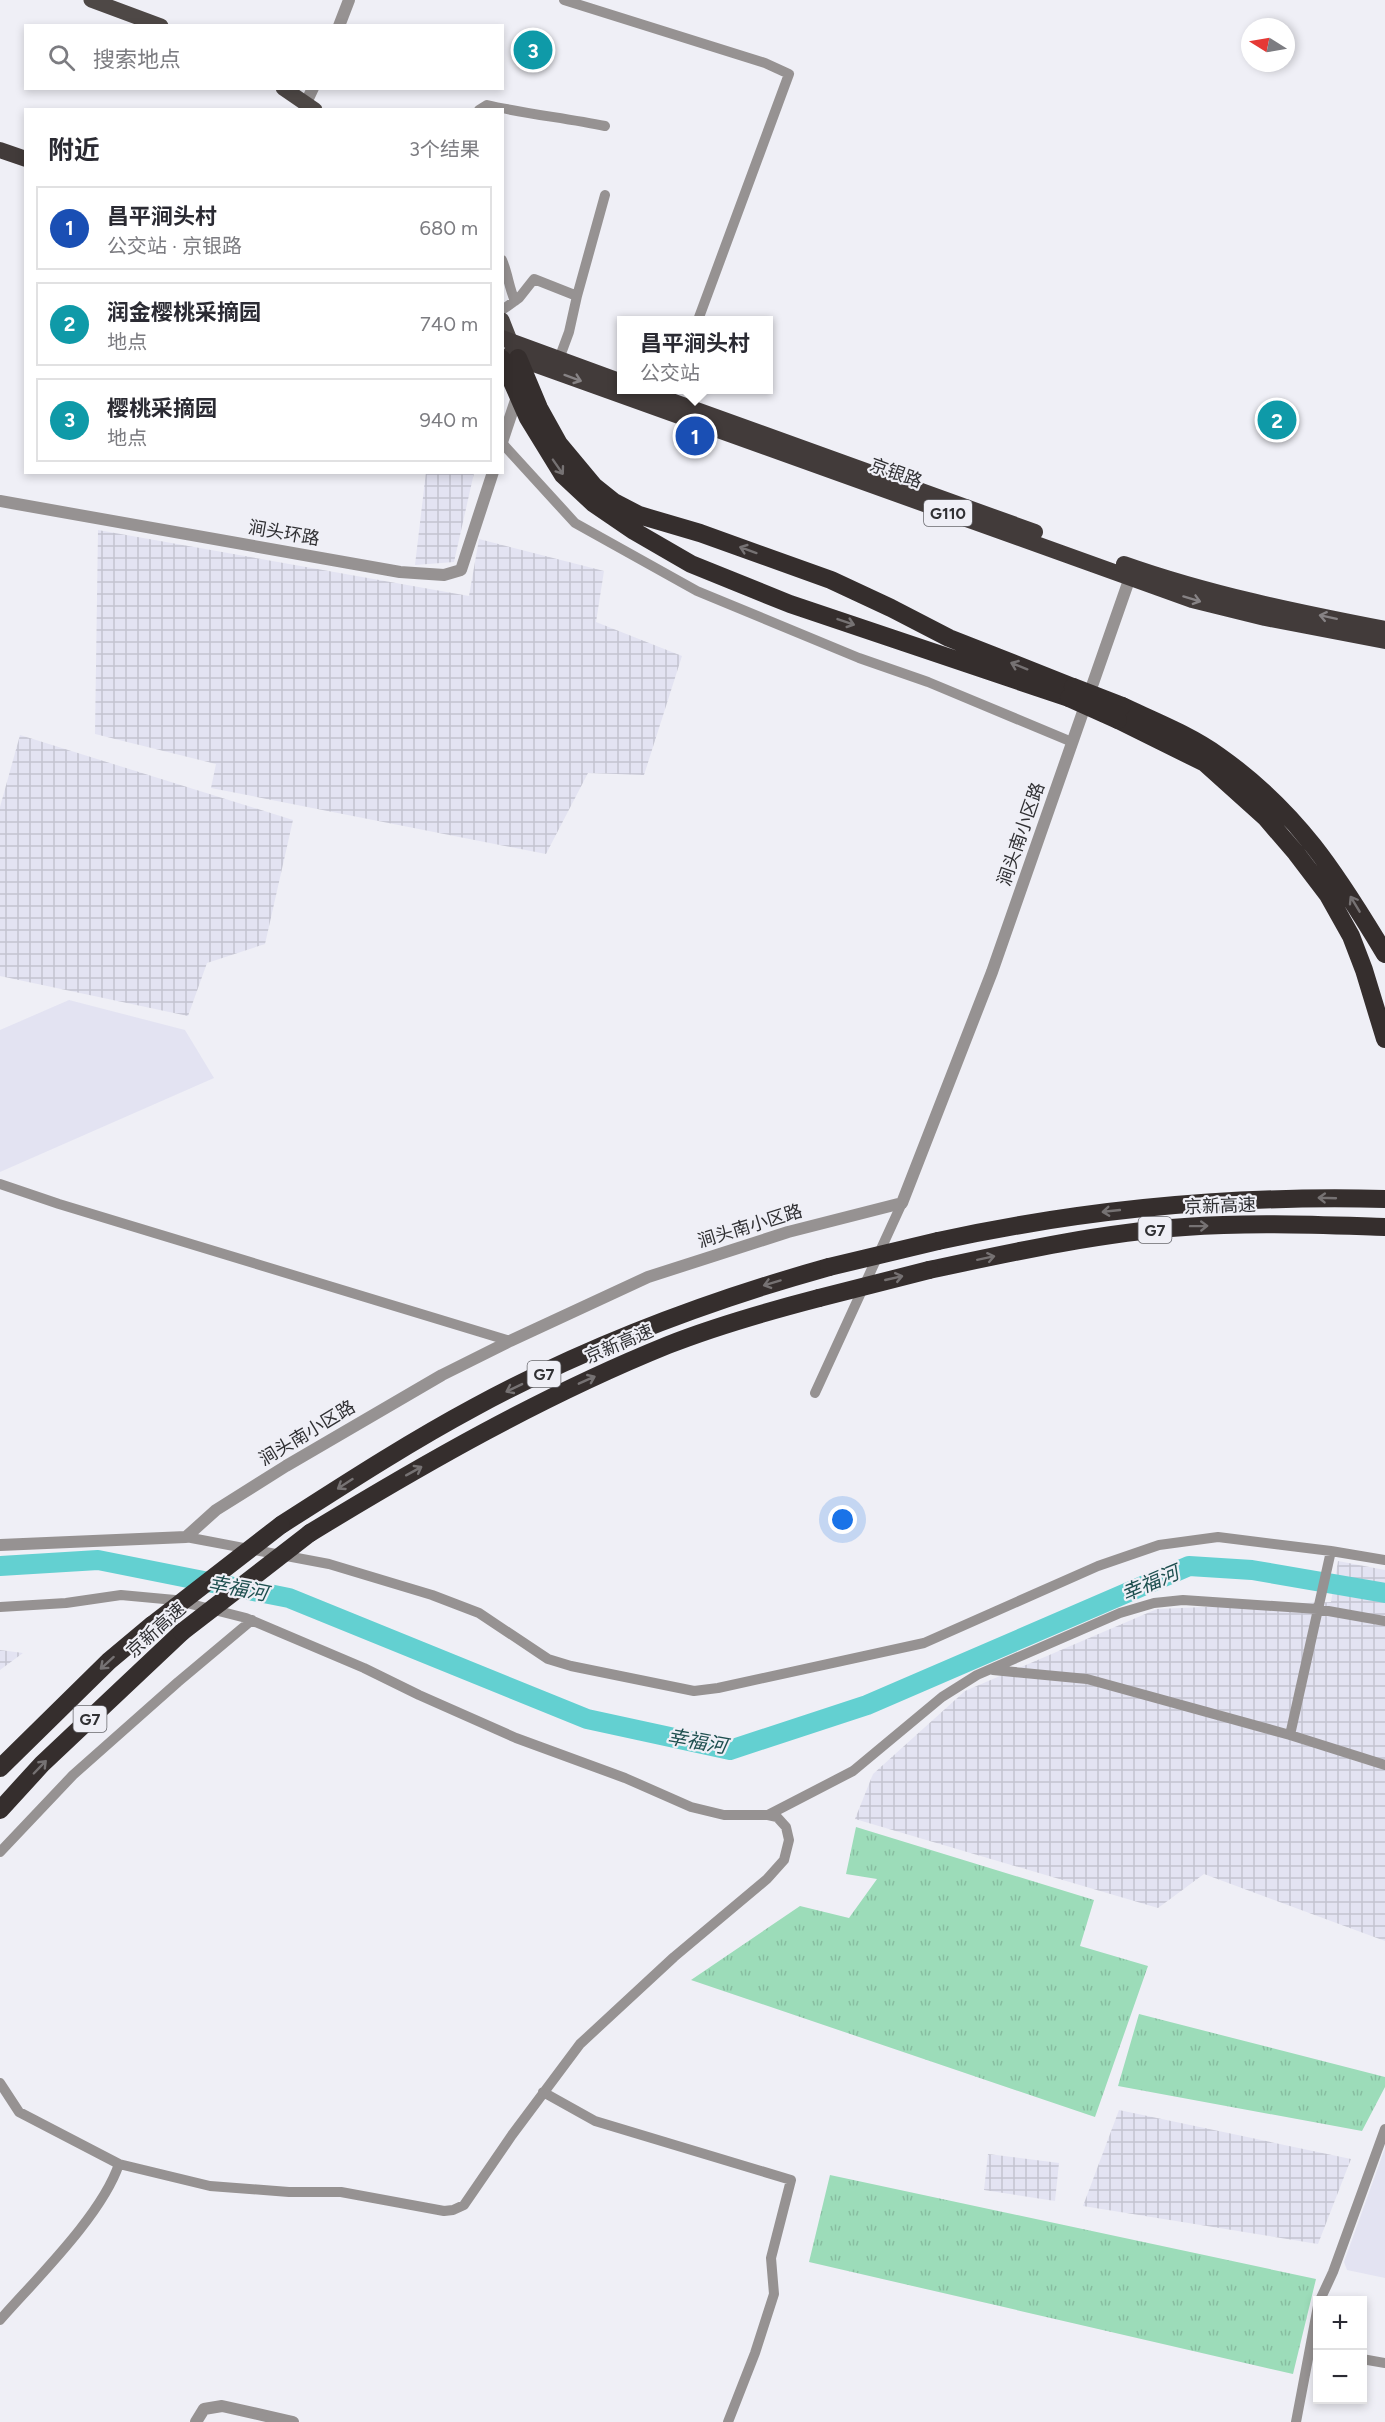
<!DOCTYPE html>
<html lang="zh">
<head>
<meta charset="utf-8">
<style>
	body { margin:0; font-family:Figtree,"Noto Sans SC",sans-serif; background:#f2f2f3; color:#2b2b33 }
	.controls { position:absolute; right:18px; bottom:18px; display:grid; overflow:hidden; border-radius:0px; box-shadow:0 3px 9px #0003 }
	.controls button { width:54px; height:54px; display:grid; place-items:center; padding:0; border:0; border-bottom:2px solid #e1e1e2; background:#fff; color:#2b2b33; font:30px sans-serif }
	.compass { position:absolute; left:1241px; top:18px; width:54px; height:54px; border-radius:50%; background:#fff; box-shadow:0 3px 9px #0003; rotate:281deg }
	.you { position:absolute; left:843px; top:1520px; width:21px; height:21px; margin:-15px; border:4px solid #fff; border-radius:50%; background:#1a73e8; box-shadow:0 0 0 9px #1a73e833 }
	.badge { display:grid; place-items:center; width:39px; height:39px; border-radius:50%; background:#0b8043; color:#fff; font-size:20px; font-weight:700 }
	.pin { position:absolute; translate:-50% -50%; border:3px solid #fff; box-shadow:0 2px 6px #0006 }
	.popup { position:absolute; left:617px; top:316px; width:156px; height:78px; box-sizing:border-box; display:grid; place-content:center; border-radius:0px; background:#fff; filter:drop-shadow(0 2px 4px #0005); font-size:20px; white-space:nowrap; color:#7c7c81 }
	.popup b { font-size:22px; color:#2b2b33 }
	.popup::after { content:''; position:absolute; left:50%; top:100%; margin-left:-12px; border:12px solid transparent; border-top-color:#fff }
	.list { margin:0; padding:0; list-style:none }
	h2 { display:flex; justify-content:space-between; align-items:center; height:78px; margin:0; padding:0 24px; font-size:26px }
	h2 small { font-size:20px; font-weight:400; color:#7c7c81 }
	.list li { display:grid; grid-template-columns:39px 1fr auto; gap:18px; align-items:center; box-sizing:border-box; height:84px; margin:0 12px 12px; padding:0 12px; border:2px solid #e1e1e2; border-radius:0px }
	.list b { display:block; font-size:22px; white-space:nowrap }
	.list p { margin:0; font-size:20px; white-space:nowrap; color:#7c7c81 }
	.list em { font-size:20px; font-style:normal; color:#7c7c81 }
	.icon { flex:none; width:33px; height:33px; fill:none; stroke:currentColor; stroke-width:2; stroke-linecap:round; stroke-linejoin:round }
	.map { position:relative; flex:none; width:1385px; height:2422px; overflow:hidden }
	.search { position:absolute; background:#fff; box-shadow:0 3px 9px #0003; left:24px; top:24px; width:480px; height:66px; display:flex; align-items:center; gap:15px; box-sizing:border-box; padding:0 21px; border-radius:0px; color:#7c7c81; font-size:22px }
	.panel { position:absolute; background:#fff; box-shadow:0 3px 9px #0003; left:24px; top:108px; width:480px; height:366px; border-radius:0px }
	.map>svg:first-child { display:block }
</style>
</head>
<body>
<div class="map">
<svg width="1385" height="2422" viewBox="0 0 1385 2422">
	<defs>
		<pattern id="industrial-grid" width="8" height="8" patternUnits="userSpaceOnUse" patternTransform="scale(1.5)"><rect width="8" height="8" fill="#e3e3f2"/><path d="M0 4h8M4 0v8" fill="none" stroke="#c3c3d0"/></pattern>
		<pattern id="grass-tufts" width="24" height="20" patternUnits="userSpaceOnUse" patternTransform="scale(1.5)"><rect width="24" height="20" fill="#9cdcb9"/><path d="M3 7l-1-3M5 7V3M7 7l1-3M15 17l-1-3M17 17v-4M19 17l1-3" fill="none" stroke="#87bda0"/></pattern>
	</defs>
	<rect width="100%" height="100%" fill="#efeff6"/>
	<path fill="#e3e3f2" d="M69 1000 185 1030 214 1078 0 1172V1030Z
		M1385 2148V2278L1347 2270 1344 2262Z"/>
	<path fill="url(#industrial-grid)" d="M426 472 474 473 454 562 415 565Z
		M98 530 469 596 479 539 604 571 596 622 682 656 644 775 588 773 546 854 211 788 216 764 95 734Z
		M20 735 293 820 265 944 207 963 188 1016 0 976V807Z
		M1338 1561 1385 1570V1941L1204 1874 1158 1908 855 1819 873 1774 965 1691 1157 1609 1331 1602Z
		M0 1650 23 1653 0 1670Z
		M1119 2110 1351 2159 1318 2244 1083 2206Z
		M988 2154 1059 2163 1055 2201 984 2190Z"/>
	<path fill="url(#grass-tufts)" d="M856 1827 1094 1900 1080 1946 1148 1966 1095 2117 691 1980 800 1906 849 1918 877 1879 846 1874Z
		M1139 2014 1385 2077V2087L1362 2131 1118 2086Z
		M830 2175 1316 2279 1293 2374 809 2262Z"/>
	<g fill="none" stroke-linecap="round" stroke-linejoin="round">
		<path stroke="#63d0d1" stroke-width="20" d="M0 1566 98 1560 289 1598 587 1719 730 1750 867 1705 1189 1566 1252 1570 1385 1593"/>
		<path stroke="#969292" stroke-width="10" d="M564 0 765 63 789 74 698 320
			M479 110 487 105C526 114 566 118 605 126
			M502 260C508 274 509 288 515 301
			M577 296 605 195
			M502 310 519 298 534 279 577 296 569 332 559 359
			M502 443 575 523 697 591 859 658 928 682 1072 742
			M0 1184 59 1204 510 1341
			M815 1393 902 1203
			M186 1537 329 1564 432 1595 479 1613 548 1659 571 1666 694 1691 718 1688 924 1643 1098 1566 1159 1545 1218 1537 1331 1551 1385 1560
			M0 1607 66 1603 121 1595 175 1600 246 1618 364 1668 419 1695 516 1738 625 1778 691 1807 724 1815H768L777 1817 786 1827 789 1840 784 1860 767 1879 674 1957 580 2044 512 2135 464 2205 453 2210 444 2211 341 2192H289L210 2186 119 2164C102 2215 36 2279 0 2320
			M993 1670 1087 1679 1290 1735 1385 1765
			M1290 1735 1331 1551
			M768 1815 853 1771 942 1697 977 1675 1120 1613 1154 1603 1183 1600 1317 1609 1385 1621
			M0 1852 73 1775 178 1682 252 1620
			M0 2083 19 2112 119 2164
			M543 2092 595 2121 791 2180 771 2258 774 2294 755 2353 728 2422
			M1320 2300 1333 2272 1385 2129
			M1362 2359 1385 2363
			M1296 2422 1318 2306"/>
		<path stroke="#969292" stroke-width="12" d="M339 26 349 0
			M305 105 313 88
			M502 442 518 394
			M0 501 400 572 444 575 461 570 493 472
			M0 1545 186 1537 216 1510 286 1466 442 1375 510 1341 648 1277 788 1232 902 1203 992 972 1128 583 1136 572
			M196 2422 204 2409 222 2406 293 2422"/>
		<path stroke="#4e4846" stroke-width="15" d="M91 0 161 26
			M283 88 315 110
			M502 320 513 348"/>
		<path stroke="#423b3a" stroke-width="16" d="M0 150 26 159
			M502 338 622 382
			M509 355 1192 600 1265 618 1385 641
			M641 390 1035 532
			M1124 564C1209 594 1297 612 1385 629"/>
		<path stroke="#352e2d" stroke-width="18" d="M518 358 539 408 559 444 594 486 614 502 639 515 700 533 831 580 891 608 949 638 1073 687
			M502 359 528 418 563 475 593 503 634 531 691 564 790 604 1069 698
			M1122 706C1154 721 1190 735 1219 756 1297 811 1337 874 1385 954
			M1118 720 1205 763 1265 817 1296 853 1328 895 1351 936 1364 970 1385 1039
			M938 1241C1085 1209 1235 1195 1385 1199
			M929 1270C1013 1252 1099 1233 1185 1227 1251 1222 1319 1225 1385 1227
			M281 1525C345 1484 408 1443 475 1407 586 1347 707 1301 829 1267
			M310 1533C425 1463 542 1396 668 1345 716 1326 769 1311 819 1298
			M0 1768 109 1661 152 1625
			M0 1810 42 1764 182 1632"/>
		<path stroke="#352e2d" stroke-width="18" d="M1073 687 1122 706
			M1069 698 1118 720
			M829 1267 938 1241
			M819 1298 929 1270
			M152 1625 281 1525
			M182 1632 310 1533"/>
	</g>
	<defs><path id="oneway-shaft" d="M-6 0H5M1.5-3L5.5 0L1.5 3" fill="none" stroke-width="1.6" stroke-linecap="round" stroke-linejoin="round" transform="scale(1.5)"/></defs>
	<g stroke="#878385">
		<use href="#oneway-shaft" transform="translate(573 378) rotate(20)"/>
		<use href="#oneway-shaft" transform="translate(1192 599) rotate(17)"/>
		<use href="#oneway-shaft" transform="translate(1328 617) rotate(-168)"/>
	</g>
	<g stroke="#767273">
		<use href="#oneway-shaft" transform="translate(558 467) rotate(55)"/>
		<use href="#oneway-shaft" transform="translate(748 550) rotate(-160)"/>
		<use href="#oneway-shaft" transform="translate(846 622) rotate(19)"/>
		<use href="#oneway-shaft" transform="translate(1019 666) rotate(-158)"/>
		<use href="#oneway-shaft" transform="translate(1355 904) rotate(-121)"/>
		<use href="#oneway-shaft" transform="translate(1327 1198) rotate(-178)"/>
		<use href="#oneway-shaft" transform="translate(1111 1211) rotate(174)"/>
		<use href="#oneway-shaft" transform="translate(1199 1226) rotate(-1)"/>
		<use href="#oneway-shaft" transform="translate(986 1258) rotate(-12)"/>
		<use href="#oneway-shaft" transform="translate(894 1278) rotate(-13)"/>
		<use href="#oneway-shaft" transform="translate(772 1283) rotate(163)"/>
		<use href="#oneway-shaft" transform="translate(587 1380) rotate(-24)"/>
		<use href="#oneway-shaft" transform="translate(514 1388) rotate(154)"/>
		<use href="#oneway-shaft" transform="translate(414 1471) rotate(-29)"/>
		<use href="#oneway-shaft" transform="translate(345 1484) rotate(147)"/>
		<use href="#oneway-shaft" transform="translate(107 1663) rotate(138)"/>
		<use href="#oneway-shaft" transform="translate(40 1767) rotate(-46)"/>
	</g>
	<g text-anchor="middle" dominant-baseline="central" stroke-width="4.5" stroke-linejoin="round" paint-order="stroke">
		<g fill="#efeff6" stroke="#69696e" stroke-width="1.5">
			<rect x="924" y="500" width="48" height="26" rx="4.5"/>
			<rect x="1138.5" y="1217" width="33" height="26" rx="4.5"/>
			<rect x="527.5" y="1361" width="33" height="26" rx="4.5"/>
			<rect x="73.5" y="1706" width="33" height="26" rx="4.5"/>
		</g>
		<g font-size="16" font-weight="bold" fill="#303033">
			<text x="948" y="513">G110</text>
			<text x="1155" y="1230">G7</text>
			<text x="544" y="1374">G7</text>
			<text x="90" y="1719">G7</text>
		</g>
		<g font-size="18" fill="#303033" stroke="#efeff6">
			<text transform="translate(896 473) rotate(20)">京银路</text>
			<text transform="translate(284 533) rotate(10)">涧头环路</text>
			<text transform="translate(1021 834) rotate(-71)">涧头南小区路</text>
			<text transform="translate(1220 1206) rotate(-2)">京新高速</text>
			<text transform="translate(750 1226) rotate(-17)">涧头南小区路</text>
			<text transform="translate(619 1344) rotate(-23)">京新高速</text>
			<text transform="translate(307 1433) rotate(-31)">涧头南小区路</text>
			<text transform="translate(156 1630) rotate(-42)">京新高速</text>
		</g>
		<g font-size="20" font-style="italic" fill="#1e4f4f" stroke="#efeff6">
			<text transform="translate(1150 1583) rotate(-23)">幸福河</text>
			<text transform="translate(238 1588) rotate(11)">幸福河</text>
			<text transform="translate(697 1741) rotate(10)">幸福河</text>
		</g>
	</g>
</svg>
<div class="controls">
<button>+</button>
<button>−</button>
</div>
<svg class="compass" viewBox="-18 -18 36 36"><path d="M0-13l5 13h-10z" fill="#e53935"/><path d="M0 13l5-13h-10z" fill="#7c7c81"/></svg>
<div class="you"></div>
<div class="pin badge" style="left:695px;top:436px;background:#1a4fb4">1</div>
<div class="popup"><b>昌平涧头村</b>公交站</div>
<div class="pin badge" style="left:1277px;top:420px;background:#0f9aa8">2</div>
<div class="pin badge" style="left:533px;top:50px;background:#0f9aa8">3</div>
<div class="search"><svg class="icon" aria-label="search" viewBox="0 0 24 24"><circle cx="10" cy="10" r="6"/><path d="M15 15l6 6"/></svg>搜索地点</div>
<section class="panel">
<h2>附近<small>3个结果</small></h2>
<ul class="list">
<li><span class="badge" style="background:#1a4fb4">1</span><div><b>昌平涧头村</b><p>公交站 · 京银路</p></div><em>680 m</em></li>
<li><span class="badge" style="background:#0f9aa8">2</span><div><b>润金樱桃采摘园</b><p>地点</p></div><em>740 m</em></li>
<li><span class="badge" style="background:#0f9aa8">3</span><div><b>樱桃采摘园</b><p>地点</p></div><em>940 m</em></li>
</ul>
</section>
</div>
</body>
</html>
